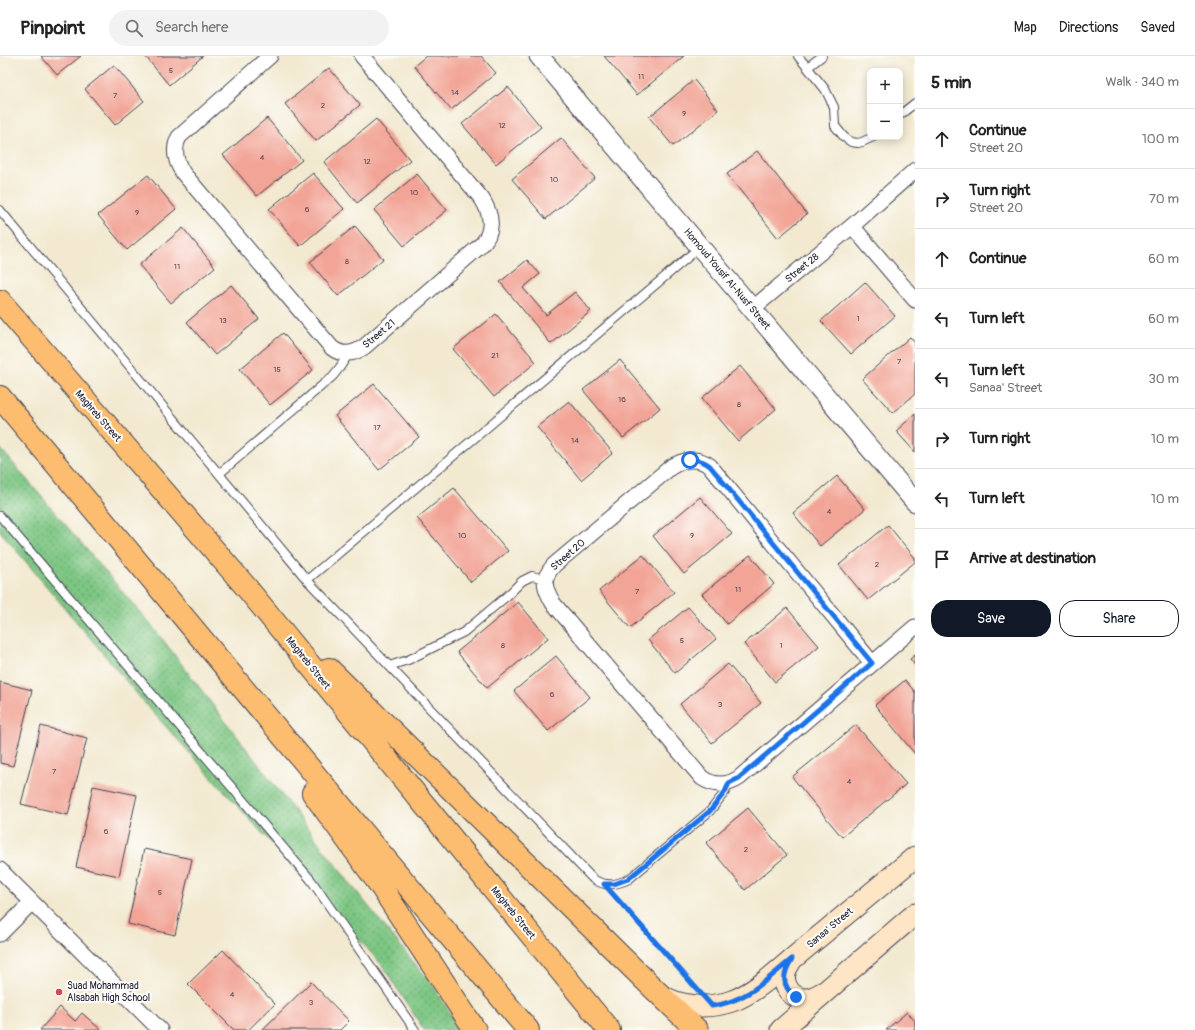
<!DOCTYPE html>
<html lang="en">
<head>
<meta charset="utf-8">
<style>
	body { margin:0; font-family:Pangolin,sans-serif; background:#f2f2f2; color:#222 }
	.controls { position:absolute; right:12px; top:12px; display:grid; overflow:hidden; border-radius:8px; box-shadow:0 2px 10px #0003 }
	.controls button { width:36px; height:36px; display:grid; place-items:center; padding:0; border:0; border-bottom:1px solid #e0e0e0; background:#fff; color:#222; font:20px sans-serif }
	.stop { position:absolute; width:12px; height:12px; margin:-9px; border:3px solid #1a73e8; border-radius:50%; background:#fff }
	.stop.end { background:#1a73e8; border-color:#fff; box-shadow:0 1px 4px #0008 }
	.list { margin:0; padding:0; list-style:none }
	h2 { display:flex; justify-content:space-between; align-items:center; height:52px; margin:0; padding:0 16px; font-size:17px }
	h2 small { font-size:13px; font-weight:400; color:#767676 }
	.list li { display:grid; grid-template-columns:26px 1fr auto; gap:12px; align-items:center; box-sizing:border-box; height:60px; padding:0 16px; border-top:1px solid #e0e0e0 }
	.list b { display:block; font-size:15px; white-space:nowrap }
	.list p { margin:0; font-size:13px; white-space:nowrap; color:#767676 }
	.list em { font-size:13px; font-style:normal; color:#767676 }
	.actions { display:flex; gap:8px; padding:12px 16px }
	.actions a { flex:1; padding:9px 0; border:1px solid #111827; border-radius:16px; text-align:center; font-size:14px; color:#111827 }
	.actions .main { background:#111827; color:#fff }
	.icon { flex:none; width:22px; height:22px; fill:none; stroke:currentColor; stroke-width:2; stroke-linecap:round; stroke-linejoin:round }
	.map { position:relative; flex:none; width:915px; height:974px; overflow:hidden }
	header { display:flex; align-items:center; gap:24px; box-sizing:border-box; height:56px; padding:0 20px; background:#fff; border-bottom:1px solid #e0e0e0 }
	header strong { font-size:19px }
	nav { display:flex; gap:22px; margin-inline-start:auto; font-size:14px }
	.search { width:280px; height:36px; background:#f2f2f2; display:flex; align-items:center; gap:10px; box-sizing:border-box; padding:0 14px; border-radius:22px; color:#767676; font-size:15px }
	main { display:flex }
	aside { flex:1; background:#fff }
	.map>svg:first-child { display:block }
</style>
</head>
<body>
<header>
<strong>Pinpoint</strong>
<div class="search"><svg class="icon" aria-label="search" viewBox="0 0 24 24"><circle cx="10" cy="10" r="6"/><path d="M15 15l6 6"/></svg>Search here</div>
<nav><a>Map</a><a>Directions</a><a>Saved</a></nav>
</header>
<main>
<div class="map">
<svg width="915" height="974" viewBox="0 0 915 974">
	<defs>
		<pattern id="grass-dots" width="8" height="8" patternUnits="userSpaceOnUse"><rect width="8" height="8" fill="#7dc683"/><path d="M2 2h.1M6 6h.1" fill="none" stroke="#66a06c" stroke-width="1.8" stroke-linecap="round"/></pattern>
	</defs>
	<rect width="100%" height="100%" fill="#fdfcf7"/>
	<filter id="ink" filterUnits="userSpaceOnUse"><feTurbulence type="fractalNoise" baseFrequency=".025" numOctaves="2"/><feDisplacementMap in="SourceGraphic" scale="8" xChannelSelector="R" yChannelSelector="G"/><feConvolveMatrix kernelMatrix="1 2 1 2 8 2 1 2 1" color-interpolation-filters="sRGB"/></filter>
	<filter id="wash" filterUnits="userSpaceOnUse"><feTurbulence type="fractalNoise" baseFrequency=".012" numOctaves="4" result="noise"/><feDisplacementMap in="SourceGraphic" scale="16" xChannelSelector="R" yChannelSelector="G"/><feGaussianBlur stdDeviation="0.9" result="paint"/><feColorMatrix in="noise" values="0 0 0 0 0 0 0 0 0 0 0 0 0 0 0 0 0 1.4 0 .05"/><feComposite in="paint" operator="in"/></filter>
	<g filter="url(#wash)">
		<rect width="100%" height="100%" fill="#f2e9d0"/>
		<path fill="url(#grass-dots)" stroke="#50745f" d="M0 392 156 575 352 830 434 931 460 974H424L382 909 149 652 0 475Z"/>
		<g id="blocks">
			<path fill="#f2a496" d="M41 0H81L57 19Z
				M145 0H203L169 29Z
				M426 0H481L496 17 451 54 414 10Z
				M604 0H684L637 39Z
				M114 9 144 45 115 69 85 33Z
				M329 12 360 49 316 85 285 48Z
				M694 24 718 54 673 90 649 61Z
				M508 31 541 71 496 108 462 68Z
				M267 62 302 104 257 140 223 99Z
				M376 63 410 104 357 147 324 106Z
				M561 82 595 122 546 163 512 123Z
				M757 95 807 158 778 182 727 118Z
				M313 117 344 153 300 190 269 153Z
				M417 118 447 154 404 190 374 154Z
				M148 119 176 153 127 194 98 159Z
				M355 170 383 203 338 240 310 206Z
				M183 172 215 211 171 247 139 209Z
				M527 204 540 218 523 232 546 259 575 236 591 255 551 288 500 226Z
				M865 226 895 260 851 298 821 265Z
				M231 229 259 263 215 299 187 266Z
				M496 258 536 306 494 341 453 293Z
				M283 277 313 314 270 349 240 313Z
				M910 281 915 287V338L893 357 862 323Z
				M620 304 660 352 623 382 583 334Z
				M740 310 776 353 738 385 702 342Z
				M374 328 419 381 379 414 335 360Z
				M569 345 613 397 581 424 537 371Z
				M915 358V396L896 375Z
				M837 420 865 453 820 490 793 457Z
				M454 432 508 495 471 526 417 462Z
				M700 441 732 478 684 518 653 480Z
				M888 469 915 502V506L868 544 839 509Z
				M643 499 674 536 630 572 599 535Z
				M750 499 774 528 727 568 702 538Z
				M518 546 548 582 487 632 457 596Z
				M688 551 716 583 675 617 648 584Z
				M787 552 819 590 775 626 744 588Z
				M915 599V609L910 603Z
				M556 600 590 641 548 675 514 635Z
				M728 608 761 647 712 687 680 648Z
				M905 624 915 636V698L875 649Z
				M0 626 32 634 13 710 0 707Z
				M856 669 906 728 842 781 792 721Z
				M41 670 87 682 68 759 21 748Z
				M93 730 137 739 119 820 76 811Z
				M748 752 787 799 745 834 706 787Z
				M144 793 192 803 175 879 128 868Z
				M223 894 275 948 248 974H234L188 928Z
				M311 926 349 965 340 974H262Z
				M60 951 75 965 82 957 101 974H40Z
				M907 956 915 965V974H886Z"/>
		</g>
	</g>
	<g filter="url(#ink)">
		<use href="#blocks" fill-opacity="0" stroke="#414051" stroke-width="1"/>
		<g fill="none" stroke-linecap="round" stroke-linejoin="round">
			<defs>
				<path id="service" d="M798 0 825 33 834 51 835 70 844 81 851 86 858 87 862 86 873 81
					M808 11 822 0
					M900 59 915 47
					M0 154 307 524 593 823C606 831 616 829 629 823L710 755 725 736 729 727
					M219 418 333 320 340 311 349 297
					M0 460 311 824 415 974
					M307 524 700 191
					M389 610 408 604 464 576 508 539 522 525 532 520 545 523"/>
				<path id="minor" d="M270 0 179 81C172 94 176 106 183 117L332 292C342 300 354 298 364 291L480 190C495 176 492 159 482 143L362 0
					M852 170 915 244
					M752 253 852 170 915 114
					M872 607 710 410C698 401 684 403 671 411L554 509C541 524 544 531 553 547L702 722C714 730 727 730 739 722L915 571
					M0 814 160 974
					M0 878 32 846"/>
				<path id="tertiary" d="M539 0 915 446"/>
				<path id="secondary" d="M792 903C790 907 786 912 785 917 782 930 792 943 806 943 812 943 818 939 824 936
					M659 938C680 952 709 953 732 945 757 936 782 911 803 894 840 863 878 832 915 801
					M781 974 915 858"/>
				<path id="motorway" d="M0 245 246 531 609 974
					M0 341 528 974
					M329 613 653 932 697 974
					M313 737 380 829 475 974"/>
			</defs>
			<use href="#service" stroke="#414051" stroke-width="10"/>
			<use href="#minor" stroke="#414051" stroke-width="17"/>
			<use href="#tertiary" stroke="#414051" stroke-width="21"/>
			<use href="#secondary" stroke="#414051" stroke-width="23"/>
			<use href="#motorway" stroke="#414051" stroke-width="24"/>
			<path stroke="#414051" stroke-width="2.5" stroke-dasharray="3 3" stroke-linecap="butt" d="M615 841 694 930"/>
			<use href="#service" stroke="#fff" stroke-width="8"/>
			<use href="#minor" stroke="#fff" stroke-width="15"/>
			<use href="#tertiary" stroke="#fff" stroke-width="19"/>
			<use href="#secondary" stroke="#fee5c5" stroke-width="21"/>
			<use href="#motorway" stroke="#fcbd6f" stroke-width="22"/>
		</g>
	</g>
	<g fill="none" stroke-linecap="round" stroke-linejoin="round" filter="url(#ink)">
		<path stroke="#1a73e8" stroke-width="5" d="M690 404C698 403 704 405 710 410L872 607 739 722 729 727 725 736 710 755 628 823 614 828H604L712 950C747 945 766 924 792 903 783 917 780 930 796 941"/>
	</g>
	<circle fill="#d1495b" stroke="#fdfcf7" stroke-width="1.5" cx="59" cy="936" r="4"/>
	<g text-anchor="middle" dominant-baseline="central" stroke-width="4" stroke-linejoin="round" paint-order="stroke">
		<g font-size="8" fill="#564252">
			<text x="171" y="14">5</text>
			<text x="641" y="20">11</text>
			<text x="455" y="36">14</text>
			<text x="115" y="39">7</text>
			<text x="323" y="49">2</text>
			<text x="684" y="57">9</text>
			<text x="502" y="69">12</text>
			<text x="262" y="101">4</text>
			<text x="367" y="105">12</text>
			<text x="554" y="123">10</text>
			<text x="414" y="136">10</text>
			<text x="307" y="153">6</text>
			<text x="137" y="156">9</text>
			<text x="347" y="205">8</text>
			<text x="177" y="210">11</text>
			<text x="858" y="262">1</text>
			<text x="223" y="264">13</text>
			<text x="495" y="299">21</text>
			<text x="899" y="305">7</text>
			<text x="277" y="313">15</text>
			<text x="622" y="343">16</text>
			<text x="739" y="348">8</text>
			<text x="377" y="371">17</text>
			<text x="575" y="384">14</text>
			<text x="829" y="455">4</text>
			<text x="462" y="479">10</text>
			<text x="692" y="479">9</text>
			<text x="877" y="508">2</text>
			<text x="738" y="533">11</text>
			<text x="637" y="535">7</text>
			<text x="682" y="584">5</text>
			<text x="503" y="589">8</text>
			<text x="781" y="589">1</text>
			<text x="552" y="638">6</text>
			<text x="720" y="648">3</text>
			<text x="54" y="715">7</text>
			<text x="849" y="725">4</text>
			<text x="106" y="775">6</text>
			<text x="746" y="793">2</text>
			<text x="160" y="836">5</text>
			<text x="232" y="938">4</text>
			<text x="311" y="946">3</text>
		</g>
		<g font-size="10" fill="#22223b" stroke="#fdfcf7">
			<text transform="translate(802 212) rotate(-39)">Street 28</text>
			<text transform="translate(727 223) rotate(50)">Homoud Yousif Al-Nusf Street</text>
			<text transform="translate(379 278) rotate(-40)">Street 21</text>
			<text transform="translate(98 360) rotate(49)">Maghreb Street</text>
			<text transform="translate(568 499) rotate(-41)">Street 20</text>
			<text transform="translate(308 607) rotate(51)">Maghreb Street</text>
			<text transform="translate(513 857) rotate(51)">Maghreb Street</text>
			<text transform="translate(830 872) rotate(-40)">Sanaa' Street</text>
		</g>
		<g font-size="10" fill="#22223b" stroke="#fdfcf7" text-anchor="start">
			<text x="67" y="930">Suad Mohammad<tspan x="67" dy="12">Alsabah High School</tspan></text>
		</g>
	</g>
</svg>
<div class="controls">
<button>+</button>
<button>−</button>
</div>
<div class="stop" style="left:690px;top:404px"></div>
<div class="stop end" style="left:796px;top:941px"></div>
</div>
<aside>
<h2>5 min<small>Walk · 340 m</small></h2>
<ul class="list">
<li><svg class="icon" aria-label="ahead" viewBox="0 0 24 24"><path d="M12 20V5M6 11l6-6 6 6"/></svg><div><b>Continue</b><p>Street 20</p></div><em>100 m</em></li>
<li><svg class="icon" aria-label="right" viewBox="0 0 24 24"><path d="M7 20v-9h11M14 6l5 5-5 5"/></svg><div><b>Turn right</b><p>Street 20</p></div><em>70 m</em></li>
<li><svg class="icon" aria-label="ahead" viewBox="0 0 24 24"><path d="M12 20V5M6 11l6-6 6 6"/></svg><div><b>Continue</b></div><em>60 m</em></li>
<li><svg class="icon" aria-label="left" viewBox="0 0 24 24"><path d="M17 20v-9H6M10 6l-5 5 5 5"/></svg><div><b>Turn left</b></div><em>60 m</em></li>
<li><svg class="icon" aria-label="left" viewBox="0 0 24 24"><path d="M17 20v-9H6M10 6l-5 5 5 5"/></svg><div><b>Turn left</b><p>Sanaa' Street</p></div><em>30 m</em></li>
<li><svg class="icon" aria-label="right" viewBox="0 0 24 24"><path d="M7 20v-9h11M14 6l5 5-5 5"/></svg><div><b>Turn right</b></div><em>10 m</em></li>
<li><svg class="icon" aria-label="left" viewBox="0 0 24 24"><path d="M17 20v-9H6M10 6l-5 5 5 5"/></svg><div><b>Turn left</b></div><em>10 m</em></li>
<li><svg class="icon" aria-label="arrive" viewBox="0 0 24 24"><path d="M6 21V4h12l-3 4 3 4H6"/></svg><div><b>Arrive at destination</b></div></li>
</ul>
<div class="actions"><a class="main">Save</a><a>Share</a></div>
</aside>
</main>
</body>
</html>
